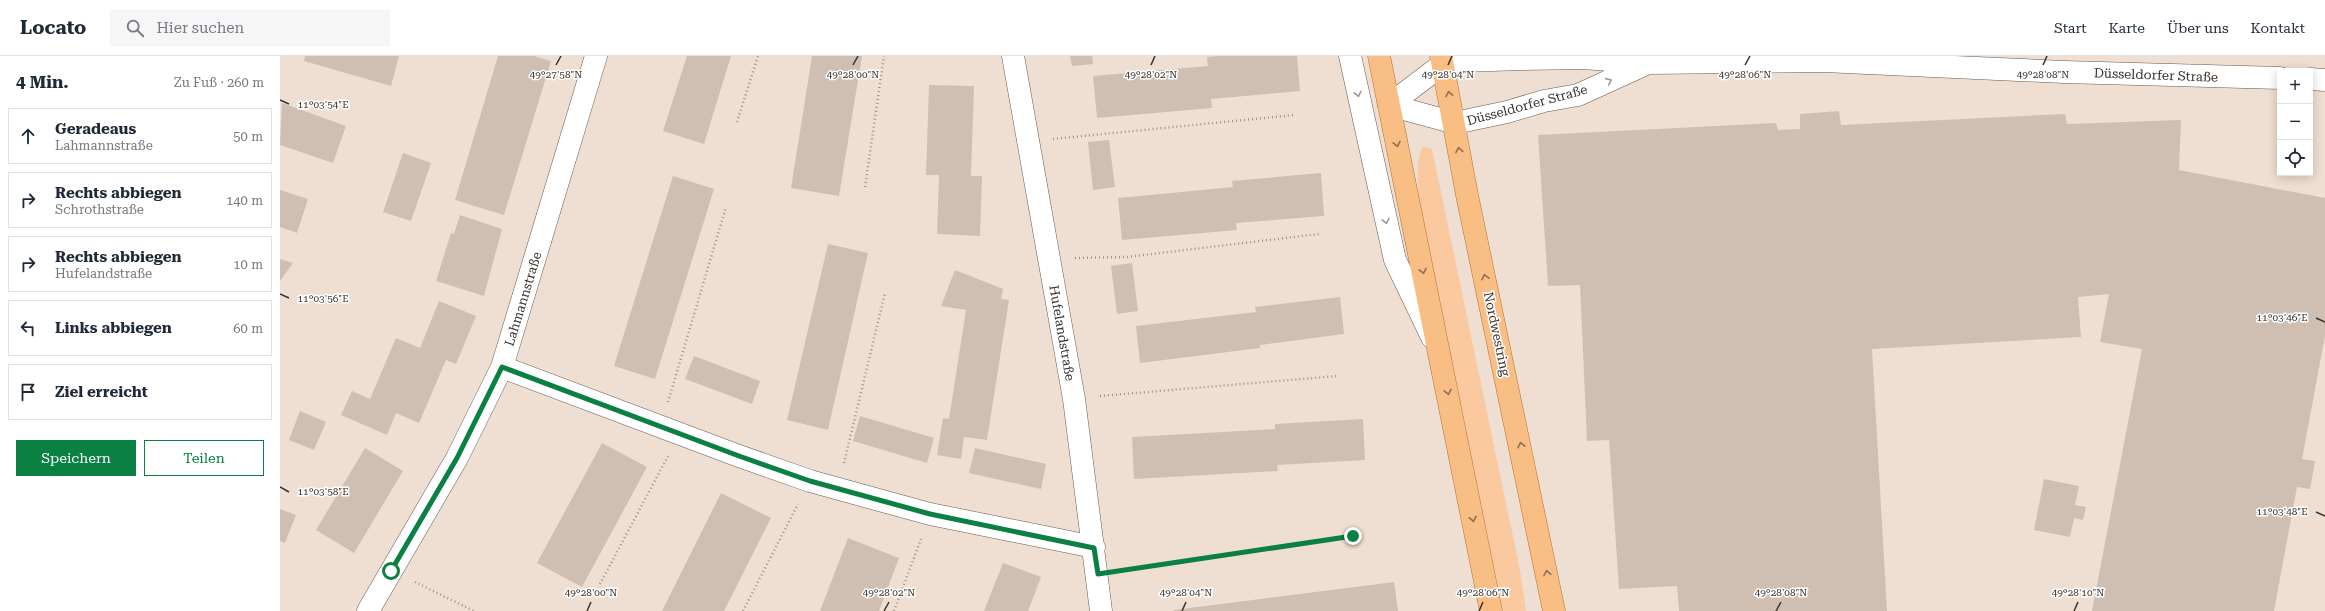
<!DOCTYPE html>
<html lang="de">
<head>
<meta charset="utf-8">
<style>
	body { margin:0; font-family:"Roboto Serif",serif; background:#f6f6f7; color:#1f2937 }
	.controls { position:absolute; right:12px; top:12px; display:grid; overflow:hidden; border-radius:0px; box-shadow:0 2px 10px #0003 }
	.controls button { width:36px; height:36px; display:grid; place-items:center; padding:0; border:0; border-bottom:1px solid #e0e1e3; background:#fff; color:#1f2937; font:20px sans-serif }
	.stop { position:absolute; width:12px; height:12px; margin:-9px; border:3px solid #0b8043; border-radius:50%; background:#fff }
	.stop.end { background:#0b8043; border-color:#fff; box-shadow:0 1px 4px #0008 }
	.list { margin:0; padding:0; list-style:none }
	h2 { display:flex; justify-content:space-between; align-items:center; height:52px; margin:0; padding:0 16px; font-size:17px }
	h2 small { font-size:13px; font-weight:400; color:#747a83 }
	.list li { display:grid; grid-template-columns:26px 1fr auto; gap:12px; align-items:center; box-sizing:border-box; height:56px; margin:0 8px 8px; padding:0 8px; border:1px solid #e0e1e3; border-radius:0px }
	.list b { display:block; font-size:15px; white-space:nowrap }
	.list p { margin:0; font-size:13px; white-space:nowrap; color:#747a83 }
	.list em { font-size:13px; font-style:normal; color:#747a83 }
	.actions { display:flex; gap:8px; padding:12px 16px }
	.actions a { flex:1; padding:9px 0; border:1px solid #0b8043; border-radius:0px; text-align:center; font-size:14px; color:#0b8043 }
	.actions .main { background:#0b8043; color:#fff }
	.icon { flex:none; width:22px; height:22px; fill:none; stroke:currentColor; stroke-width:2; stroke-linecap:round; stroke-linejoin:round }
	.map { position:relative; flex:none; width:2045px; height:555px; overflow:hidden }
	header { display:flex; align-items:center; gap:24px; box-sizing:border-box; height:56px; padding:0 20px; background:#fff; border-bottom:1px solid #e0e1e3 }
	header strong { font-size:19px }
	nav { display:flex; gap:22px; margin-inline-start:auto; font-size:14px }
	.search { width:280px; height:36px; background:#f6f6f7; display:flex; align-items:center; gap:10px; box-sizing:border-box; padding:0 14px; border-radius:0px; color:#747a83; font-size:15px }
	main { display:flex }
	aside { flex:1; background:#fff }
	.map>svg:first-child { display:block }
</style>
</head>
<body>
<header>
<strong>Locato</strong>
<div class="search"><svg class="icon" aria-label="search" viewBox="0 0 24 24"><circle cx="10" cy="10" r="6"/><path d="M15 15l6 6"/></svg>Hier suchen</div>
<nav><a>Start</a><a>Karte</a><a>Über uns</a><a>Kontakt</a></nav>
</header>
<main>
<aside>
<h2>4 Min.<small>Zu Fuß · 260 m</small></h2>
<ul class="list">
<li><svg class="icon" aria-label="ahead" viewBox="0 0 24 24"><path d="M12 20V5M6 11l6-6 6 6"/></svg><div><b>Geradeaus</b><p>Lahmannstraße</p></div><em>50 m</em></li>
<li><svg class="icon" aria-label="right" viewBox="0 0 24 24"><path d="M7 20v-9h11M14 6l5 5-5 5"/></svg><div><b>Rechts abbiegen</b><p>Schrothstraße</p></div><em>140 m</em></li>
<li><svg class="icon" aria-label="right" viewBox="0 0 24 24"><path d="M7 20v-9h11M14 6l5 5-5 5"/></svg><div><b>Rechts abbiegen</b><p>Hufelandstraße</p></div><em>10 m</em></li>
<li><svg class="icon" aria-label="left" viewBox="0 0 24 24"><path d="M17 20v-9H6M10 6l-5 5 5 5"/></svg><div><b>Links abbiegen</b></div><em>60 m</em></li>
<li><svg class="icon" aria-label="arrive" viewBox="0 0 24 24"><path d="M6 21V4h12l-3 4 3 4H6"/></svg><div><b>Ziel erreicht</b></div></li>
</ul>
<div class="actions"><a class="main">Speichern</a><a>Teilen</a></div>
</aside>
<div class="map">
<svg width="2045" height="555" viewBox="0 0 2045 555">
	<rect width="100%" height="100%" fill="#efdfd2"/>
	<path fill="#fac9a0" d="M1143 90 1152 93 1240 514 1246 555H1223L1139 141C1138 123 1135 106 1143 90Z"/>
	<path fill="#cfbfb3" d="M25 0H119L111 30 24 5Z
		M218 0H254L271 5 224 159 175 144Z
		M407 0H451L424 88 383 75Z
		M532 0H582L559 140 511 132Z
		M790 0H812L813 8 792 10Z
		M940 0H1017L1020 35 931 43 932 52 817 62 813 20 928 10 927 1Z
		M649 29 694 30 691 120H702L700 180 657 178 659 119H646Z
		M2 47 66 70 53 107 0 89Z
		M1559 55 1561 69 1785 58 1787 68 1901 64 1899 114 2045 142V280L2022 403 2035 405 2030 433 2017 431 1994 555H1812L1862 293 1820 286 1829 238 1798 241 1801 281 1592 293 1607 555H1399L1397 530 1339 533 1329 384 1307 385 1300 229 1268 230 1258 79 1496 67 1498 74 1520 73V58Z
		M829 84 835 131 813 134 808 86Z
		M123 97 151 107 131 165 103 156Z
		M1041 117 1044 160 956 167 957 174 842 184 838 142 953 131 952 125Z
		M393 120 434 133 375 323 334 310Z
		M0 134 28 143 17 177 0 171Z
		M180 159 222 173 204 240 156 225 171 177 174 178Z
		M548 188 588 197 548 374 507 364Z
		M0 203 13 207 0 225Z
		M852 207 858 255 837 258 831 210Z
		M675 214 723 233 721 243 729 244 707 384 684 381 681 403 657 399 663 362 669 363 686 254 661 250Z
		M1060 241 1064 278 980 289V292L860 307 856 270 976 256 975 251Z
		M159 245 196 260 176 308 166 304 139 367 116 357 107 379 61 359 72 335 90 343 116 282 140 292Z
		M414 300 480 325 472 348 405 323Z
		M20 355 46 366 34 394 9 384Z
		M580 360 654 382 647 407 573 385Z
		M1083 363 1085 404 997 409 998 415 854 423 852 381 995 373V368Z
		M322 387 367 411 302 531 257 507Z
		M85 392 123 415 74 497 36 474Z
		M695 392 766 408 761 433 689 417Z
		M1764 423 1799 430 1795 449 1806 451 1803 464 1794 462 1790 481 1754 474Z
		M441 437 491 462 444 555H382Z
		M0 453 16 459 5 487 0 485Z
		M568 482 619 502 599 555H540Z
		M723 507 761 521 748 555H704Z
		M1114 526 1118 555H894V554Z"/>
	<g fill="none" stroke-linecap="round" stroke-linejoin="round">
		<defs>
			<path id="minor" d="M733 0 794 343 821 555
				M1070 0 1115 204 1152 281
				M2030 23 2045 24
				M1109 49 1163 8 1181 5 1242 3 1303 2 1369 7 1544 5 1784 16 2000 22
				M1109 49 1175 67 1227 56 1264 45 1298 39 1366 8
				M222 311 459 400 530 425 650 458 814 491
				M88 555 177 402 222 311 316 0"/>
			<path id="major" d="M1099 0 1211 555
				M1161 0 1187 139 1274 555"/>
		</defs>
		<use href="#minor" stroke="#675a4f" stroke-width="23"/>
		<use href="#major" stroke="#b27030" stroke-width="23"/>
		<path stroke="#9d9288" stroke-width="2.5" stroke-dasharray="1 3" stroke-linecap="butt" d="M457 66 478 0
			M773 83 1014 59
			M585 131 604 0
			M795 202 847 201 1039 178
			M820 340 1057 320
			M388 346 446 151
			M564 407 605 237
			M842 515 1073 480
			M135 526 194 555
			M320 528 388 400
			M463 555 518 448
			M614 555 641 483"/>
		<use href="#minor" stroke="#fff" stroke-width="22"/>
		<use href="#major" stroke="#f8be83" stroke-width="22"/>
	</g>
	<defs><path id="oneway-chevron" d="M-2-3.5L2.5 0L-2 3.5" fill="none" stroke-width="1.6" stroke-linecap="round" stroke-linejoin="round"/></defs>
	<g stroke="#9c9896">
		<use href="#oneway-chevron" transform="translate(1329 25) rotate(-24)"/>
		<use href="#oneway-chevron" transform="translate(1078 38) rotate(77)"/>
		<use href="#oneway-chevron" transform="translate(1106 165) rotate(77)"/>
	</g>
	<g stroke="#8e7154">
		<use href="#oneway-chevron" transform="translate(1169 38) rotate(-101)"/>
		<use href="#oneway-chevron" transform="translate(1117 88) rotate(78)"/>
		<use href="#oneway-chevron" transform="translate(1179 94) rotate(-100)"/>
		<use href="#oneway-chevron" transform="translate(1143 215) rotate(78)"/>
		<use href="#oneway-chevron" transform="translate(1205 221) rotate(-102)"/>
		<use href="#oneway-chevron" transform="translate(1168 336) rotate(78)"/>
		<use href="#oneway-chevron" transform="translate(1241 389) rotate(-102)"/>
		<use href="#oneway-chevron" transform="translate(1193 463) rotate(79)"/>
		<use href="#oneway-chevron" transform="translate(1267 517) rotate(-101)"/>
	</g>
	<g fill="none" stroke-linecap="round" stroke-linejoin="round">
		<path stroke="#0b8043" stroke-width="5" d="M111 515 177 402 222 311 459 400 530 425 650 458 814 492 818 518 1073 480"/>
	</g>
	<path fill="none" stroke="#38322d" stroke-width="1.5" d="M276 9 281 0M573 9 578 0M871 9 875 0M1168 9 1172 0M1465 9 1470 0M1763 9 1767 0M0 44 9 48M0 238 9 242M2036 262 2045 266M0 431 9 436M2036 456 2045 460M307 555 311 546M604 555 609 546M902 555 906 546M1199 555 1203 546M1496 555 1501 546M1794 555 1798 546"/>
	<g text-anchor="middle" dominant-baseline="central" stroke-width="3" stroke-linejoin="round" paint-order="stroke">
		<g font-size="13" fill="#38322d" stroke="#fff">
			<text transform="translate(1876 19) rotate(2)">Düsseldorfer Straße</text>
			<text transform="translate(1247 49) rotate(-15)">Düsseldorfer Straße</text>
			<text transform="translate(243 243) rotate(-73)">Lahmannstraße</text>
			<text transform="translate(782 277) rotate(80)">Hufelandstraße</text>
			<text transform="translate(1217 278) rotate(78)">Nordwestring</text>
		</g>
	</g>
	<g font-size="10" text-anchor="middle" fill="#38322d" stroke="#fff" stroke-width="3" stroke-linejoin="round" paint-order="stroke">
		<text x="871" y="22">49°28'02"N</text>
		<text x="1763" y="22">49°28'08"N</text>
		<text x="276" y="22">49°27'58"N</text>
		<text x="573" y="22">49°28'00"N</text>
		<text x="1168" y="22">49°28'04"N</text>
		<text x="1465" y="22">49°28'06"N</text>
		<text x="43" y="52">11°03'54"E</text>
		<text x="43" y="246">11°03'56"E</text>
		<text x="2002" y="265">11°03'46"E</text>
		<text x="43" y="439">11°03'58"E</text>
		<text x="2002" y="459">11°03'48"E</text>
		<text x="311" y="540">49°28'00"N</text>
		<text x="609" y="540">49°28'02"N</text>
		<text x="906" y="540">49°28'04"N</text>
		<text x="1203" y="540">49°28'06"N</text>
		<text x="1501" y="540">49°28'08"N</text>
		<text x="1798" y="540">49°28'10"N</text>
	</g>
</svg>
<div class="controls">
<button>+</button>
<button>−</button>
<button><svg class="icon" aria-label="locate" viewBox="0 0 24 24"><circle cx="12" cy="12" r="6"/><path d="M12 2v4M12 18v4M2 12h4M18 12h4"/></svg></button>
</div>
<div class="stop" style="left:111px;top:515px"></div>
<div class="stop end" style="left:1073px;top:480px"></div>
</div>
</main>
</body>
</html>
